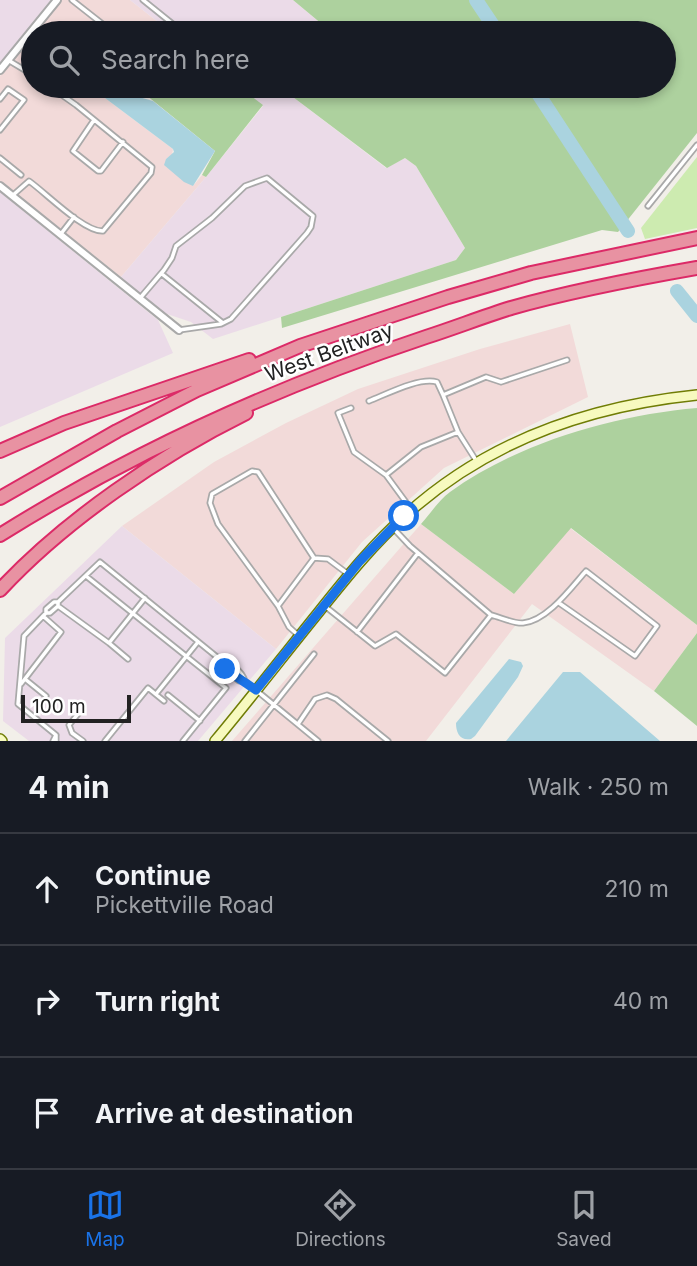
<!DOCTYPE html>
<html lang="en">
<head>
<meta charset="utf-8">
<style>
	body { margin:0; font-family:Inter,sans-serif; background:#20242c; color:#f1f3f6 }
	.scale { position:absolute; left:21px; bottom:18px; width:110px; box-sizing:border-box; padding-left:7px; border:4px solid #222; border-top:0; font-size:19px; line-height:24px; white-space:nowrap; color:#222; -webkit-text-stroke:5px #fff; paint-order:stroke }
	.stop { position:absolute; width:21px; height:21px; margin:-16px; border:5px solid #1a73e8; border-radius:50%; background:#fff }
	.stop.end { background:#1a73e8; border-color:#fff; box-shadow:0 2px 7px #0008 }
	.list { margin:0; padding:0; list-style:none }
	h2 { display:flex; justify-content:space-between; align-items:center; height:91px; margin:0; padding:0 28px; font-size:30px }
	h2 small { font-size:23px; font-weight:400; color:#9ea1a6 }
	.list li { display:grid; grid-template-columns:46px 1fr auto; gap:21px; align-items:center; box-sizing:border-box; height:112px; padding:0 28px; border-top:2px solid #363941 }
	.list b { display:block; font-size:26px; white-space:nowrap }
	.list p { margin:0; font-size:23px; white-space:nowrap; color:#9ea1a6 }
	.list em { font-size:23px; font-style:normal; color:#9ea1a6 }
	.icon { flex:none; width:38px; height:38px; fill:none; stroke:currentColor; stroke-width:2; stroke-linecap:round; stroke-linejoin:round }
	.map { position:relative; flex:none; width:697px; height:741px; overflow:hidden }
	.search { position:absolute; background:#171b24; box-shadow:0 4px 10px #0003; left:21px; right:21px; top:21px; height:77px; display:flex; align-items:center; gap:18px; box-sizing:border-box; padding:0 24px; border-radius:38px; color:#9ea1a6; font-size:26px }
	.sheet { height:427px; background:#171b24 }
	nav { display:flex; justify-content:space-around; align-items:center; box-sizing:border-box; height:98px; border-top:2px solid #363941; background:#171b24; font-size:19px; color:#9ea1a6 }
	nav a { display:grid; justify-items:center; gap:4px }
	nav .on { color:#1a73e8 }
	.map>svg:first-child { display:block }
</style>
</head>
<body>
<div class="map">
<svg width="697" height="741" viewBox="0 0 697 741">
	<rect width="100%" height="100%" fill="#f2efe9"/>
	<path fill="#f2dad9" d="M61 0H130L172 33H35Z
		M33 35V86H89L173 149 172 155 166 159 193 186 202 175 206 177 121 277 0 181V76Z
		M570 324 588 397 444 468 362 542 276 649 122 526 214 462 286 423 358 389 480 349Z
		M421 524 514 594 570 528 697 625V633L654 691 532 604 426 741H232Z"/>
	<path fill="#ebdbe8" d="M0 0H51L0 63Z
		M130 0H293L324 26 318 33H172Z
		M238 86H285V91L386 168 405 158 416 166 465 248 456 260 213 339 191 322 164 313 121 277 206 177 263 106Z
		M0 192 158 320 173 353 0 427Z
		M122 526 276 649 198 741H29L3 721 5 638Z"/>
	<path fill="#cdebb0" d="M697 157V228L645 239 641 228Z"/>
	<path fill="#add19e" d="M293 0H697V133L618 232 602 230 282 328 281 317 456 260 465 248 416 166 405 158 387 168 285 91V86H664V33H318L323 25Z
		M149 86 163 89 166 86H238L263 105 206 177 202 175 215 151 146 95Z
		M697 408V625L571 528 514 594 421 524C430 514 439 500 450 492 518 443 614 415 697 408Z
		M697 633V726L654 691Z"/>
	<path fill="#aad3df" d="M89 86H126L139 97 153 101 215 151 193 186 184 182 164 165 166 159 174 152 173 149Z
		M509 659 521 662 523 666 518 677 475 736 471 739C460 741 456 733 456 723Z
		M563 672H580L660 741H506Z"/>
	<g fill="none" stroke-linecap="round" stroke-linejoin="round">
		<path stroke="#aad3df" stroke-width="14" d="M476 0 498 33
			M533 86 628 231
			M677 291 697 316"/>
		<defs>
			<path id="lane" d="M72 0 114 33
				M143 0 184 33
				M8 60 33 75
				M0 99 8 89 24 100 0 130
				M94 120 73 151 98 171H101L123 142
				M0 158 21 175
				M12 196 29 181C46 193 84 232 103 231L151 173 152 167 76 105 49 86
				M648 206 697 145
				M60 235 74 217
				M162 274 223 323
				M141 297 164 270 172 258 176 246 212 218 245 186 267 178 313 216 311 227 307 233 231 319 221 324 179 330
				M369 401C387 394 419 377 437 382L443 395
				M351 408 338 413 354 452 386 475
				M458 432 443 395 486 377 501 382 567 360
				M411 509 386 475 421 447 458 432 477 462
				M86 576 226 688 183 741
				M58 602 100 562 217 657C227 659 242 671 245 681H239L218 664 217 657
				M58 606 109 643
				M278 606 314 558
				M326 607 375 646 396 634 445 673 491 615 410 546 394 529
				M46 613H50L58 606V602H54L46 609V613L24 636 18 704 56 735
				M491 615C500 617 514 624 523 623 547 621 571 588 586 571L657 626 635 656 559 603
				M357 632 418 553
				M298 635 289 627 278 606 218 524 210 503 212 494 252 471 258 472 314 558 328 559 348 574
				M128 659 109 643 145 598
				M25 679 46 696
				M245 681 318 741
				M21 684 61 632 43 616
				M156 694 198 642
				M168 695 200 721
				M78 714 69 725 72 733 83 741
				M298 724 315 699 327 695 336 699 388 741
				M53 741 56 735V741
				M105 741 148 688 164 701
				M245 741 314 654"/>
			<path id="street" d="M0 70 57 0
				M0 186 179 330"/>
			<path id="secondary" d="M0 739 2 741
				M215 741C250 699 284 655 318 613 346 578 374 543 407 514 489 440 589 406 697 395"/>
			<path id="highway" d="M0 451 64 423 249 360
				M0 498 117 431 197 390 300 346 448 297 531 273 697 238
				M0 535C134 451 276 387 426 337 454 328 482 317 511 308 572 291 634 279 697 268
				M0 590C65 520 161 455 246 413"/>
		</defs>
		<use href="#lane" stroke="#a9a9a9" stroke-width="7"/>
		<use href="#street" stroke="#a9a9a9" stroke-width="10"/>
		<use href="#secondary" stroke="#707d05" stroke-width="12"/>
		<use href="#highway" stroke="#dc2a67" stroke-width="16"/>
		<use href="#lane" stroke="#fff" stroke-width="3.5"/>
		<use href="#street" stroke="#fff" stroke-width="6"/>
		<use href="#secondary" stroke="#f7fabf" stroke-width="9"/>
		<use href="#highway" stroke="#e892a2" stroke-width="12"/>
	</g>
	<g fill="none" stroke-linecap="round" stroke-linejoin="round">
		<path stroke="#1a73e8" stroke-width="9" d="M225 669 256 690 360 561 404 516"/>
	</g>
	<g text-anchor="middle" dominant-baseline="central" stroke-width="5" stroke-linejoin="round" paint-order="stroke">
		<g font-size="21" fill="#222" stroke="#fff">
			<text transform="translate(329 352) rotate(-20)">West Beltway</text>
		</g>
	</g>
</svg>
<div class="scale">100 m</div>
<div class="stop" style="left:404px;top:516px"></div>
<div class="stop end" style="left:225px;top:669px"></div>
<div class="search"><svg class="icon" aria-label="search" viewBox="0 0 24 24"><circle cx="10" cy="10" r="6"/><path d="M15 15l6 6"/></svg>Search here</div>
</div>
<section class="sheet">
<h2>4 min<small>Walk · 250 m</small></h2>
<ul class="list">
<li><svg class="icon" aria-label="ahead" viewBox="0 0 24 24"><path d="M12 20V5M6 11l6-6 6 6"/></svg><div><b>Continue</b><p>Pickettville Road</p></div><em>210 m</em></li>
<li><svg class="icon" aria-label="right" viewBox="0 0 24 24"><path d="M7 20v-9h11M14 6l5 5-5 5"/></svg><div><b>Turn right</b></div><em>40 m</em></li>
<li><svg class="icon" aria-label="arrive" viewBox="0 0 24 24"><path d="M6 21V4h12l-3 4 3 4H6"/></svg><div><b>Arrive at destination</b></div></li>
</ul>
</section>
<nav>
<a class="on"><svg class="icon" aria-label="map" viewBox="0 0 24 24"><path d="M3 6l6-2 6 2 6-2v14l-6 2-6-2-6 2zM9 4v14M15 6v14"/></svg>Map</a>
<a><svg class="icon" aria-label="directions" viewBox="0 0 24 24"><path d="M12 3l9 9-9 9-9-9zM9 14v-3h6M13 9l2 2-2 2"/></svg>Directions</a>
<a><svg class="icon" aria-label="saved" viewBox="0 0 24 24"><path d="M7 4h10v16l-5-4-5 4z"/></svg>Saved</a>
</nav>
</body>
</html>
